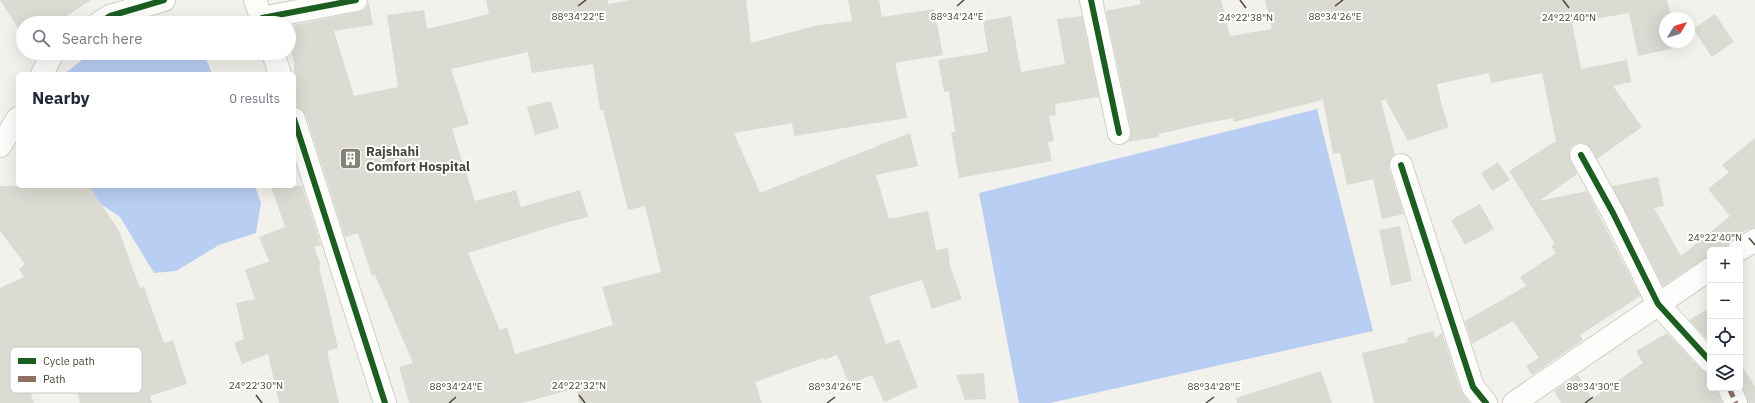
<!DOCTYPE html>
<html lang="en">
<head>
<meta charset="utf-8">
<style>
	body { margin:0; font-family:"IBM Plex Sans",sans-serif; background:#f6f6f7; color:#1f2937 }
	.controls { position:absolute; right:12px; bottom:12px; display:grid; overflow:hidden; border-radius:6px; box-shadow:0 4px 16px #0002 }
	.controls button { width:36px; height:36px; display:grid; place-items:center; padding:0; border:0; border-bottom:1px solid #e0e1e3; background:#fff; color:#1f2937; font:20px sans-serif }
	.compass { position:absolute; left:1659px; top:12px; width:36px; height:36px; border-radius:50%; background:#fff; box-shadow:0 4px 16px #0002; rotate:52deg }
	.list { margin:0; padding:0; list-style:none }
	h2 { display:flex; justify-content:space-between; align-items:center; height:52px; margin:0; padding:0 16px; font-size:17px }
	h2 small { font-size:13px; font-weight:400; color:#747a83 }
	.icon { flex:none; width:22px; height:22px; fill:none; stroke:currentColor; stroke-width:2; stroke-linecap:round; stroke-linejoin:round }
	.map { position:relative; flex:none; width:1755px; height:403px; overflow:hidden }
	.search { position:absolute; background:#fff; box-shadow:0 4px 16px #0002; left:16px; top:16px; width:280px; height:44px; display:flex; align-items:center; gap:10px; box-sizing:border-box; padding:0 14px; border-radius:22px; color:#747a83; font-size:15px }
	.panel { position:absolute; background:#fff; box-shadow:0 4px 16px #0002; left:16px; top:72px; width:280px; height:116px; border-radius:6px }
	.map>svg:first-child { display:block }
</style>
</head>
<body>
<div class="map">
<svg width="1755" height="403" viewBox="0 0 1755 403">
	<rect width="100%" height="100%" fill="#f2f1eb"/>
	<path fill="#b9cef3" d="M162 19 172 23H129L131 22Z
		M91 53H204L212 74H64Z
		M1317 109 1373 331 1050 403H1019L979 193Z
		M87 186H255L261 203 256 233 219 245 176 271 154 273 120 217 93 199Z"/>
	<path fill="#dbdad3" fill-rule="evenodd" d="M0 0H91L56 23H23V36Z
		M486 0H608V4L630 0H746L751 43 814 26 852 21 848 0H879L882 17 934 9 943 55 895 63 907 118 794 136 792 123 734 133 760 193 910 133 918 166 876 175 889 219 928 211 936 250 948 248 950 266 962 299 932 309 922 280 869 296 886 344 899 339 918 387 884 402 872 375 849 384 837 355 824 360 823 358 755 382 762 403H579L577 388 522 403H409L399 367 413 363 375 275 372 276 358 233 345 237 306 115 302 110 296 107 294 102V62L289 43V26L358 12 364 10 369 3 373 25 334 31 354 96 398 87 387 15 424 10 427 29 489 14ZM528 52 532 73 593 64 600 110H603L628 210 645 206 661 272 602 287 613 325 515 354 507 327 500 330 468 253 564 223 588 217 580 190 521 207 516 190 475 201 452 129 469 124 451 69Z
		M1140 0H1221L1230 36 1272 29 1265 0H1667L1672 18H1665V42H1678L1679 47 1638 56 1629 13 1572 23 1581 69 1627 60 1631 82 1613 86 1642 127 1597 159 1588 145 1582 143 1575 144 1570 149 1569 155 1577 174 1539 201 1587 191 1640 296 1580 335 1583 340 1532 375 1526 366 1539 358 1513 321 1472 344 1465 321 1526 286 1520 277 1556 253 1551 246 1555 244 1509 171 1556 141 1542 73 1491 83 1489 73 1437 84 1442 107 1449 127 1408 141 1385 99 1381 101 1395 155 1389 162V169L1404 214 1382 219 1373 179 1347 185 1340 153 1333 154 1323 100 1234 122 1233 118 1202 124 1159 134V137L1128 142 1131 136V130L1106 11 1141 4Z
		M1715 14 1734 42 1712 57 1693 29Z
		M1011 16 1021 72 1065 64 1057 19 1082 16 1099 97 1055 104 1056 115 1049 116 1054 141 1048 142 1052 161 959 178 951 132H955L949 91 944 92 938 60 988 52 983 21Z
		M551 101 559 128 535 135 527 107Z
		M1755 138V228L1748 229 1732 239 1728 244 1727 250H1710V257L1703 259 1663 286 1612 186 1658 177 1664 206 1654 208 1681 256 1730 216 1708 189 1729 172 1722 165Z
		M1498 162 1510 180 1492 191 1481 173Z
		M0 186H89L119 231 140 288 144 287 164 343 173 340 187 384 150 396 152 403H80L66 354 24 373 34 403H0V288L24 277 19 269 25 264 0 231Z
		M271 186H302L321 245 314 247 321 265 319 266 338 348 327 351 339 403H279L268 354 242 364 234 343 244 339 236 303 255 299 245 270 269 261 259 237 285 227Z
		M1480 204 1494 229 1465 245 1451 220Z
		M1400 226 1412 281 1391 286 1379 230Z
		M1708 309 1710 312V342L1689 320Z
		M1433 331 1435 338 1442 333 1461 391 1470 403H1374L1362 353 1408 342 1407 338Z
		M1667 333 1701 369 1710 373V388H1717L1722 403H1561L1554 391 1578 375 1592 399 1643 363 1636 351Z
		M1740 362 1755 387V403H1748L1740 382Z
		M1321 371 1332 403H1237L1236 398Z
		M984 373 986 399 965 400 956 375Z"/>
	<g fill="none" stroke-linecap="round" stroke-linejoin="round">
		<defs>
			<path id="minor" d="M1091 0 1119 133
				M262 18 356 0
				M99 23 110 16 164 0
				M42 74 53 53
				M0 146 18 118
				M1581 155 1613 213 1658 304 1710 361
				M1401 165 1473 387 1486 403
				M1739 250 1755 240
				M1729 388 1736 403
				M1514 403 1710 269"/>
			<path id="tertiary" d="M255 0 263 23
				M273 53 280 74
				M294 119 385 403"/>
		</defs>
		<use href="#minor" stroke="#d0cfc8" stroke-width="24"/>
		<use href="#tertiary" stroke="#d0cfc8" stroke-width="24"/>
		<use href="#minor" stroke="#fdfdfc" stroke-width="22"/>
		<use href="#tertiary" stroke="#fdfdfc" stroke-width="22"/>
		<path stroke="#8d6e63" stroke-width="5" stroke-dasharray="10 5" stroke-linecap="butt" d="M1729 388 1736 403"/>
		<defs>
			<path id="cycleway" d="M1091 0 1119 133
				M262 18 356 0
				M99 23 110 16 164 0
				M294 119 385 403
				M1581 155 1613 213 1658 304 1710 361
				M1401 165 1473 387 1486 403"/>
		</defs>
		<use href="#cycleway" stroke="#fff" stroke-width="8"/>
		<use href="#cycleway" stroke="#1b5e20" stroke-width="6"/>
	</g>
	<path fill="none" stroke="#494636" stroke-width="1.5" d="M1240 0 1246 8M1563 0 1569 8M578 6 586 0M957 6 964 0M1335 6 1343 0M1749 238 1755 245M256 395 262 403M579 395 585 403M449 403 456 397M827 403 835 397M1206 403 1214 397M1585 403 1593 397"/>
	<defs>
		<symbol id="building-square" viewBox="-11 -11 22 22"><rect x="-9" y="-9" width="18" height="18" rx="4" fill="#848275" stroke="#fff"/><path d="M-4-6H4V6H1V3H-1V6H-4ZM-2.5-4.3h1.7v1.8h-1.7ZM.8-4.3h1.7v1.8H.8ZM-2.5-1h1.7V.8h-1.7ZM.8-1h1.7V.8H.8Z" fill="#fff"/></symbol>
	</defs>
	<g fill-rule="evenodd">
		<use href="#building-square" x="338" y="146" width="25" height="25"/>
	</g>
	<g text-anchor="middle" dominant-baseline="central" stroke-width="4" stroke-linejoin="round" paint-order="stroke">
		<g font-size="13" font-weight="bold" fill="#494636" stroke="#fff" text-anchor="start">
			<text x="366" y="151">Rajshahi<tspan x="366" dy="15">Comfort Hospital</tspan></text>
		</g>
	</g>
	<rect x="10" y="347" width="132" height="46" rx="6" fill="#fff" stroke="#c8c8c3" stroke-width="1"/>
	<rect x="18" y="358" width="18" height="6" fill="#1b5e20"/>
	<rect x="18" y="376" width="18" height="6" fill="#8d6e63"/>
	<g font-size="11" fill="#494636">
		<text x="43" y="365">Cycle path</text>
		<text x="43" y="383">Path</text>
	</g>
	<g font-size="10" text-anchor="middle" fill="#494636" stroke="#fff" stroke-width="4" stroke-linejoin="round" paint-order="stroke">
		<text x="578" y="20">88°34'22"E</text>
		<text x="957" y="20">88°34'24"E</text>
		<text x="1335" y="20">88°34'26"E</text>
		<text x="1569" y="21">24°22'40"N</text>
		<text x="1246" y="21">24°22'38"N</text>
		<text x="1715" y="241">24°22'40"N</text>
		<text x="256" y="389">24°22'30"N</text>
		<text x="579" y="389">24°22'32"N</text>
		<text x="456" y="390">88°34'24"E</text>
		<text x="835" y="390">88°34'26"E</text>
		<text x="1214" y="390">88°34'28"E</text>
		<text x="1593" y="390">88°34'30"E</text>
	</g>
</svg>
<div class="controls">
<button>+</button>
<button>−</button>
<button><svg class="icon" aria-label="locate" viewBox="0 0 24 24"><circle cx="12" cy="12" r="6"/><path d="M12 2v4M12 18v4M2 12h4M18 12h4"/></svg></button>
<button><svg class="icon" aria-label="layers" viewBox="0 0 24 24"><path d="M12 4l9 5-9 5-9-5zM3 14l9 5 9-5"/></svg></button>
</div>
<svg class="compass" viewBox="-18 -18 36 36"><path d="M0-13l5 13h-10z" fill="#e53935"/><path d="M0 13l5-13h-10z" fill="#747a83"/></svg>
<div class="search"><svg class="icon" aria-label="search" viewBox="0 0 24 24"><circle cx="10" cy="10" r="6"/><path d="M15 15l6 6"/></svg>Search here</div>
<section class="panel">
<h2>Nearby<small>0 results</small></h2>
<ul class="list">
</ul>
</section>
</div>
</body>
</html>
